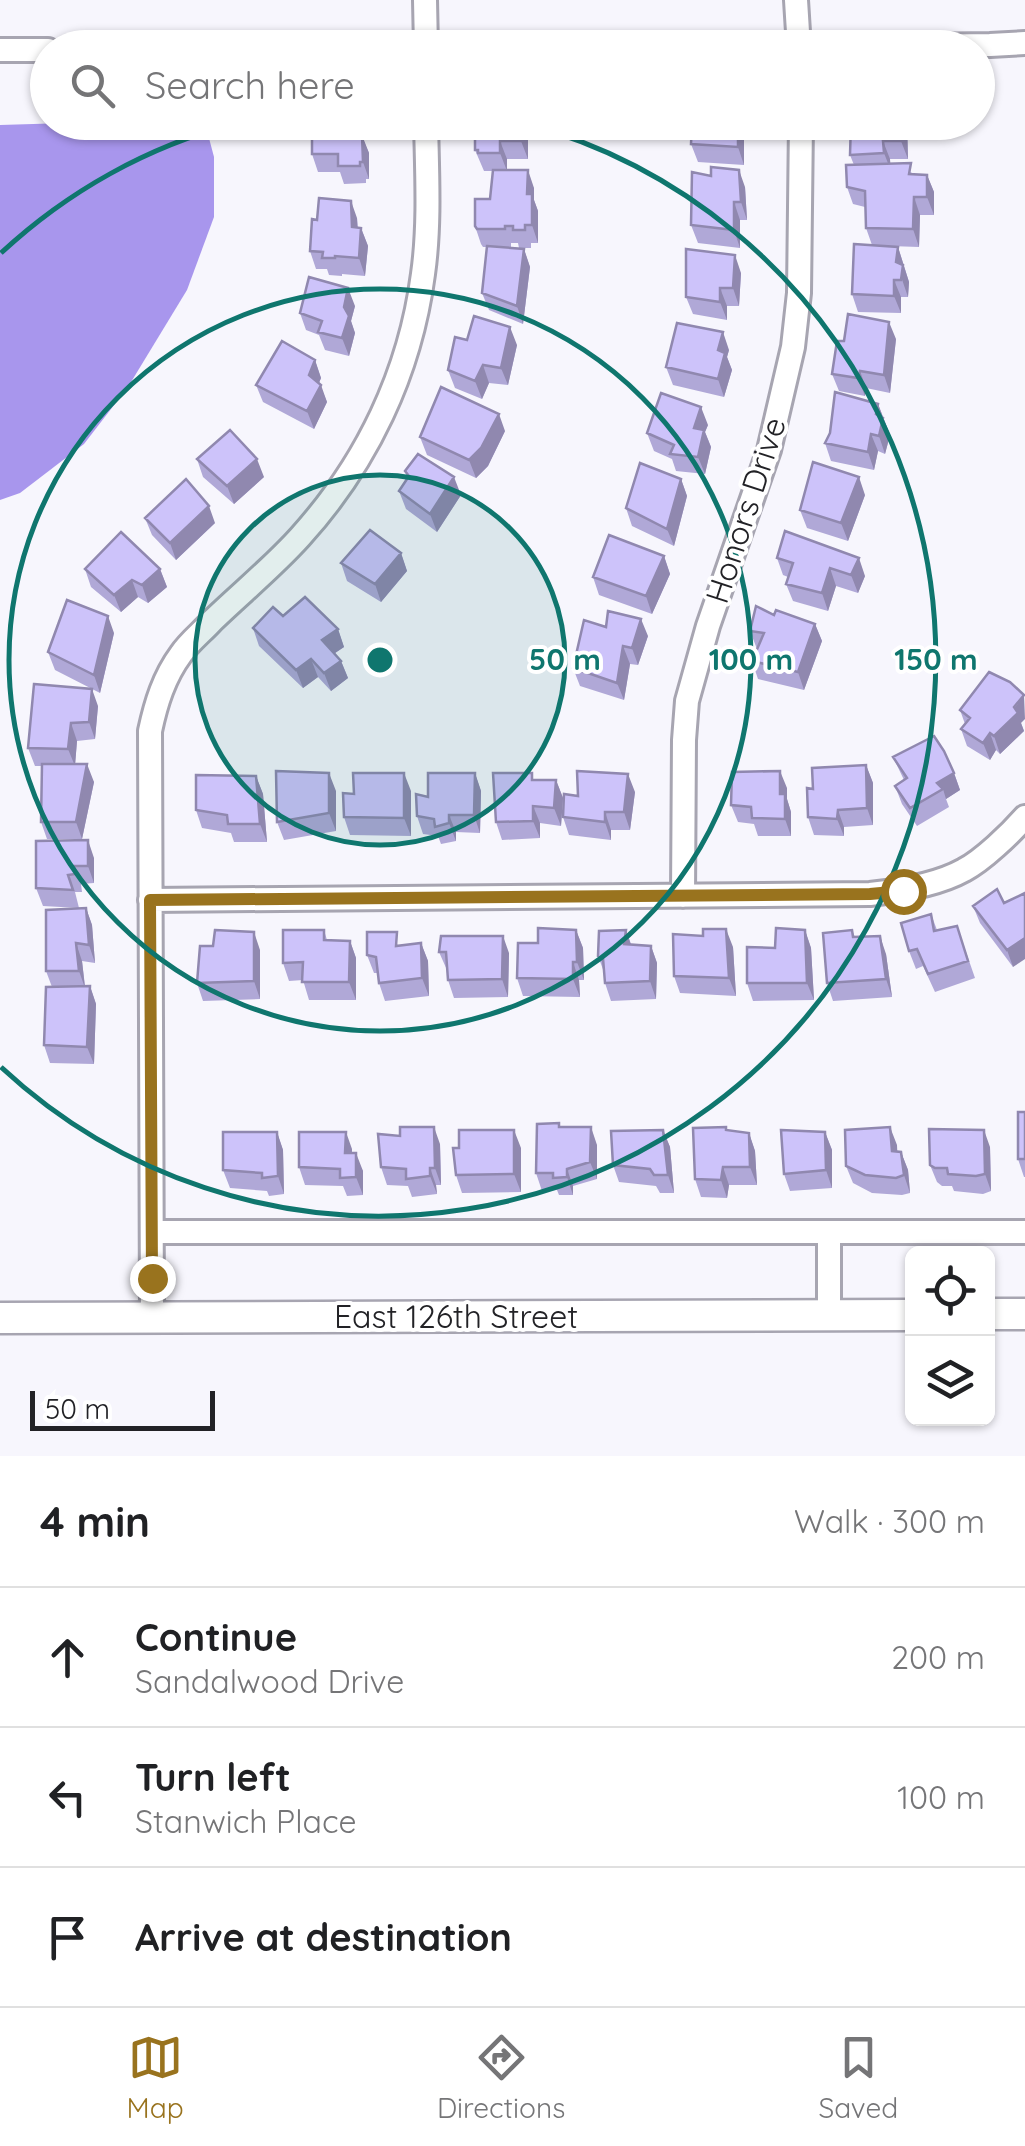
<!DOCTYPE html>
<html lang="en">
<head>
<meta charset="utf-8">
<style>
	body { margin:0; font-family:Quicksand,sans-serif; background:#f2f2f2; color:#202124 }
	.controls { position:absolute; right:30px; bottom:30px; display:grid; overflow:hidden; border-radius:15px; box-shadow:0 2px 8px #0004 }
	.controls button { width:90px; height:90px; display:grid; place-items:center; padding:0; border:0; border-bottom:2px solid #e0e0e0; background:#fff; color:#202124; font:50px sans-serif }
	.scale { position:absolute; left:30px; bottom:25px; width:185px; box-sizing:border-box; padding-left:10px; border:5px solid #222226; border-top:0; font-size:28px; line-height:35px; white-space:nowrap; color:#222226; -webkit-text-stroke:8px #fff; paint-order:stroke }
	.stop { position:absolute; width:30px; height:30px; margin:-22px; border:8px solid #99731e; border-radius:50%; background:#fff }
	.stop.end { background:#99731e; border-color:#fff; box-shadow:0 2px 10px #0008 }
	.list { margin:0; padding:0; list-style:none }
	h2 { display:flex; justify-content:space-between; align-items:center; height:130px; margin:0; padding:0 40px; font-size:42px }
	h2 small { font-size:32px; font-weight:400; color:#757577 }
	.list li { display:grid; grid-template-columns:65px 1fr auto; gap:30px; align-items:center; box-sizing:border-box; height:140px; padding:0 40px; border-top:2px solid #e0e0e0 }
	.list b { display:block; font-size:38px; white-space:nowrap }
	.list p { margin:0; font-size:32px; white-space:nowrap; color:#757577 }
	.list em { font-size:32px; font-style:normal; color:#757577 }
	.icon { flex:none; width:55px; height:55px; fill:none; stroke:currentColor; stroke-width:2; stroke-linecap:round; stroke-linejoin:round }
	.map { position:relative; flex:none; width:1025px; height:1456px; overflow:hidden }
	.search { position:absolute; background:#fff; box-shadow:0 2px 8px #0004; left:30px; right:30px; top:30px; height:110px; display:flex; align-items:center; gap:25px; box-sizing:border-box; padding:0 35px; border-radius:55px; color:#757577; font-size:38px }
	.sheet { height:550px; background:#fff }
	nav { display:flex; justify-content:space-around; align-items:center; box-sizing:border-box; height:140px; border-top:2px solid #e0e0e0; background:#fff; font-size:28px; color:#757577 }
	nav a { display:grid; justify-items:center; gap:5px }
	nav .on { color:#99731e }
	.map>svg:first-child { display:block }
</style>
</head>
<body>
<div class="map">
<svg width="1025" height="1456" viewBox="0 0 1025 1456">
	<rect width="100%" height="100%" fill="#f7f6fd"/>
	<path fill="#a896ed" d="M99 122 205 123 214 157V217L187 290 128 387 84 444 20 493 0 500V125Z"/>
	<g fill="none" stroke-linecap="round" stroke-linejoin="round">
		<defs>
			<path id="street" d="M425 0 426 48
				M796 0 799 48
				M760 48 990 45 1025 43
				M0 50H48
				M683 896 684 740 687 701 708 626 769 450 793 347 799 293 801 122
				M150 900 870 894C898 891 939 884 964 870 983 860 1010 834 1025 817
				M152 1232H1025
				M829 1233V1315
				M152 1317 150 731C156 703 164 677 181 654 189 642 202 632 212 621 241 593 273 567 300 537 367 463 410 373 423 274 430 225 427 172 426 122"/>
			<path id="secondary" d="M988 1314H1025
				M0 1318 912 1315"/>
		</defs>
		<use href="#street" stroke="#a7a5b1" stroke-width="28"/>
		<use href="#secondary" stroke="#a7a5b1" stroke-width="35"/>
		<use href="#street" stroke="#fff" stroke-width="22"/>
		<use href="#secondary" stroke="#fff" stroke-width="30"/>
	</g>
	<path fill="#b0a8d7" d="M528 122V159H507V170L534 188V200L538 211V243H531V248H519L518 243H511V247H496L524 249 530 267 523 324 489 310 482 293 487 247H483L481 244 475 226 490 199 493 171H484L475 150Z
		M744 122V165L698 162 691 144Z
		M907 122 908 159H890V164L915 174 927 175 934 192V215H920L919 247 890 246 898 247 909 282 908 297H901V313L858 312 852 294 872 245 866 228 865 207 853 204 847 187 854 165 850 155Z
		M361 130V135L369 153V179H366V183L344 184 340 172H318L312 154Z
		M745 187 747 220H740V248L698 243 691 225Z
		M357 218 358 228H361L368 246 365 276 342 274V276L329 275 327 269H316L310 251Z
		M741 273 739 306H727V320L693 314 686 297Z
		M355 306 351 321 355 333 349 356 325 350 319 335 306 330 300 313Z
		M896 339 890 393 866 388 865 396 839 391 832 374Z
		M467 340 517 345 508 385 489 383 482 399 455 388 448 370Z
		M729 350 727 357 732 370 724 397 673 385 666 367Z
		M315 360 321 378 319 383 327 402 314 429 263 402 256 385Z
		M878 404 890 435 885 454 878 451 874 470 831 461 825 443Z
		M708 425 705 432 711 447 705 474 676 471 672 459 654 451 647 433Z
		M505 431 488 466 476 478 427 455 420 437Z
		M197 459 264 477 234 504 203 477Z
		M405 471 461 495 437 532 406 509 399 491 408 479Z
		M681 479 687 496 674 546 632 526 626 508Z
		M865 495 848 541 807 528 800 510Z
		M145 518 215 523 176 560 152 535Z
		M401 553 407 571 381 602 347 581 341 563Z
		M664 556 670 574 652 614 599 595 593 577Z
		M777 558 865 576 858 593 836 586 828 611 793 601 786 584 788 577 783 575Z
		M85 569H160L167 587 148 603 138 597 121 612 91 587Z
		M774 615 815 624 822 641 804 690 758 679 752 661 757 649 750 631Z
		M283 616 338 629 344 647 335 653 341 661 348 678 331 691 318 677 303 688 259 646 253 628Z
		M606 627 648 636 638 665 630 664 624 700 580 686 573 668Z
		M114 633 100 693 55 670 48 652Z
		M98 706 95 739 77 741 75 764 94 782 82 839H47L41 822 42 766H35L28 748Z
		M960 710 1021 723 1024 731 1000 754 996 750 990 760 967 746 961 729 965 724Z
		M893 757 954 773 960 790 946 799 949 807 917 826 902 804 895 786 904 780Z
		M866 765 873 783V825L844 827V836L814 835 808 817 813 789Z
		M475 773 481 791 480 833 456 832V841L441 844 438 836 423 834 417 816 428 797Z
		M256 776 263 794 267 842H234L231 833 202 828 196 810Z
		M535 780H556L563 798 561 826 540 823V838L502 840 496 822Z
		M787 788V799L791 812V836H758L754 824 738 822 731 805Z
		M336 791V831L284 840 277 822Z
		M411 791V836L350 835 344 817Z
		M635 792 630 830H611V840L569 835 563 817Z
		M36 841 94 858V883L81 884 82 892H75L79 908 43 906 36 888Z
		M1004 903 1013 967 980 923 973 906Z
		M86 908 92 925 95 963 82 961 85 986H90L96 1004 94 1064 50 1063 44 1045 52 987 46 971Z
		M931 914 937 930 957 926 975 978 935 992 923 966 916 969 909 951Z
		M324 930 327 940 350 941 356 958V1000H309L303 980 289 981 283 963Z
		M576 930 583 948 584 980H579L580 997 523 996 517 978 538 943Z
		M626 930 631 944 651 946 657 963 656 999 611 1001 605 983 604 972 598 956Z
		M805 930 811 948 814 1000 753 1001 747 983 775 948Z
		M852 930 855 937 886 954 892 997 833 1001 827 983Z
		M421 943 428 961 429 996 385 1001 379 983 378 973H374L367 955 401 945Z
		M213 946 260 950V999L203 1001 197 983Z
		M733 947 736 996 680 993 674 976Z
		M439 952 509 953 508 997 454 998 448 980 447 970Z
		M1025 1112V1177H1024L1018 1159Z
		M559 1123 560 1127 597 1145V1179L573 1186V1195H559L557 1190 542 1191 536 1173Z
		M663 1130 670 1147 674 1193H660L656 1186 619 1182 613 1165Z
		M727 1131 749 1133 755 1151 757 1185H729L727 1198 701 1197 695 1179Z
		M277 1132 283 1150 284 1194 269 1196 267 1191 230 1188 223 1170Z
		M825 1132 832 1150V1188L790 1191 784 1174Z
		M440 1144 441 1185H436L437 1194 412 1197 408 1186 387 1185 381 1167Z
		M897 1145V1152H901L908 1170 910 1193 902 1195 872 1193 853 1183 846 1166Z
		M990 1147 991 1191 983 1194 954 1191 952 1186H942L937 1182 930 1165Z
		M521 1148V1192L462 1193 456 1175Z
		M352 1149V1153L363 1171V1195L347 1196 343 1186 305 1185 299 1167Z"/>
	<path fill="#9088af" d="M355 122H358L361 130V153L355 135Z
		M521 122H528V159L521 141Z
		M738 122H744V165L738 147Z
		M901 122H907L908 159 901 141Z
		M362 135 369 153V179L363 162Z
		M500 141 507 159V171L500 153Z
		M883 141 890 159 891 171 884 153Z
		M528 170 534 188V200L538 211V243L532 225 527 194Z
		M739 170 745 187 747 220 741 202Z
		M927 175 934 192V215L927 197Z
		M914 197 920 215 919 247 913 229Z
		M351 201 357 218 358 245 352 227Z
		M734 202 740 220V248L734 230Z
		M361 228 368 246 365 276 359 258Z
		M898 247 909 282 908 297 896 262Z
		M524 249 530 267 523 324 517 306Z
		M735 255 741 273 739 306 733 288Z
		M894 280 901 297V313L894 296Z
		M348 288 355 306 351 321 355 333 349 356 342 338 344 307Z
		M720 288 727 306V320L720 302Z
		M889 322 896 339 890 393 884 375Z
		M510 327 517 345 508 385 501 368Z
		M723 332 729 350 727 357 732 370 724 397 718 379V350Z
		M315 360 321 378 315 392 309 375Z
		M483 365 489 383 482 399 475 381Z
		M860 371 866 388 865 396 858 378Z
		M321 385 327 402 314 429 307 411Z
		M878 404 890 435 885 454 879 436 876 414Z
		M701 407 708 425 705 432 711 447 705 474 698 457 694 428Z
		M499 414 505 431 488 466 476 478 469 460Z
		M871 434 878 451 874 470 868 452Z
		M257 459 264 477 234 504 227 486Z
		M454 477 461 495 437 532 430 514Z
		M859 477 865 495 848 541 841 523Z
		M681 479 687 496 674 546 667 529Z
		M209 506 215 523 176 560 170 543Z
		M401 553 407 571 381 602 375 584Z
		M664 556 670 574 652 614 646 596Z
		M859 558 865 576 858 593 851 575Z
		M830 568 836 586 828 611 822 593Z
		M160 569 167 587 148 603 142 585Z
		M132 580 138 597 121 612 114 595Z
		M108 616 114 633 100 693 94 675Z
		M641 619 648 636 638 665 632 648Z
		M815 624 822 641 804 690 798 672Z
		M338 629 344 647 329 657 322 640Z
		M623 646 630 664 624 700 617 683Z
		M311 659 318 677 303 688 296 670Z
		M341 661 348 678 331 691 324 673Z
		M92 689 98 706 95 739 89 722Z
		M1024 695 1025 719 1021 723 1024 731 1000 754 994 736Z
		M71 723 77 741 75 766 68 749Z
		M990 733 996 750 990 760 983 743Z
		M87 764 94 782 82 839 76 822Z
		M866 765 873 783V825L867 808Z
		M780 771 787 788V799L791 812V836L785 819 780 794Z
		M329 773 336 791V831L329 813Z
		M404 773 411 791V836L404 818Z
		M475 773 481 791 480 833 474 815Z
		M954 773 960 790 946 799 943 789 937 783Z
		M628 774 635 792 630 830 624 812Z
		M256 776 263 794 267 842 260 824Z
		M556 780 563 798 561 826 554 808Z
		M533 806 540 823V838L533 821Z
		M838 810 844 827V836L837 819Z
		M605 812 611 830V840L605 822Z
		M449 815 456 832V841L449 823Z
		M88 840 94 858V883L88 866Z
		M86 908 92 925 95 963 89 945Z
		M726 929 733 947 736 996 729 978Z
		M576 930 583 948 584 980 577 962Z
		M626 930 632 948 624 944Z
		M805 930 811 948 814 1000 807 983Z
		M254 932 260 950V999L254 981Z
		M503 936 509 953 508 997 502 979Z
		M880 936 886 954 892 997 886 979Z
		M1025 938V959L1013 967 1007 950Z
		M350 941 356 958V1000L349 982Z
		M76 943 82 961 85 988 79 971Z
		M421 943 428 961 429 996 422 978Z
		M651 946 657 963 656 999 650 981Z
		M573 962 579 980 580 997 573 979Z
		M90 986 96 1004 94 1064 87 1047Z
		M434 1127 440 1144 441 1185 435 1168Z
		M591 1127 597 1145V1179L590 1162Z
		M890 1127 897 1145 898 1168 892 1151Z
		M514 1130 521 1148V1192L514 1174Z
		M663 1130 670 1147 674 1193 668 1175Z
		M984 1130 990 1147 991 1191 985 1174Z
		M277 1132 283 1150 284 1194 278 1176Z
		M346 1132 352 1149 351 1171 345 1153Z
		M825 1132 832 1150V1188L826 1170Z
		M749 1133 755 1151 757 1185 750 1167Z
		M901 1152 908 1170 910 1193 904 1175Z
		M356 1153 363 1171V1195L356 1177Z
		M723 1167 729 1185 727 1198 721 1180Z
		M430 1168 436 1185 437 1194 430 1176Z
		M567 1169 573 1186V1195L567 1177Z"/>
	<path fill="#cdc3fa" stroke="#9088af" stroke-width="2.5" d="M312 122H355V135H362L363 162H360V166H338V154H312Z
		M475 122H521V141H500V153H478V150H475Z
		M692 122H738V147L691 144Z
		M851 122H901V141H883L884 153 850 155Z
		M911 163 909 174 927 175V197H914L913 229 866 228 865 191 847 187 846 165Z
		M711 167 739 170 741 202H734V230L691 225 692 172 711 176Z
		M493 170H528L527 194H532V225H525V230H513V226H505V229H477L475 226V199H490Z
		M319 198 351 201 352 227 361 228 359 258 335 256V258H322L323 252 310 251 312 219 317 220Z
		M854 244 898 247 896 262 903 265 901 280H894V296L852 294Z
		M487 246 524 249 517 306 482 293Z
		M686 249 735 255 733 288H720V302L686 297Z
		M309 277 348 288 344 307 349 316 342 338 318 332 322 321 300 313Z
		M848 314 889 322 884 375 860 371 858 378 832 374 837 341H844Z
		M474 316 510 327 501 368 483 365 475 381 448 370 455 337 467 340Z
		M677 323 723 332 718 350 725 353 718 379 666 367Z
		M282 341 315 360 309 375 321 385 307 411 256 385Z
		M441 387 499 414 481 448 469 460 420 437Z
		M835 392 878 404 876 414 883 418 879 436 871 434 868 452 825 443 830 433Z
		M661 393 701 407 694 428 704 430 698 457 670 454 674 445 647 433Z
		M230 430 257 459 227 486 197 459Z
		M418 454 454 477 430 514 399 491 409 476 405 471Z
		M813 462 859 477 841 523 800 510Z
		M640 463 681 479 667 529 626 508Z
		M186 479 209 506 170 543 145 518Z
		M370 530 401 553 375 584 341 563Z
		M785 531 859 558 851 575 830 568 822 593 786 584 793 563 777 558Z
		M121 532 160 569 142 585 132 580 114 595 85 569Z
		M609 535 664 556 646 596 593 577Z
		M305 597 338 629 322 640 341 661 324 673 311 659 296 670 253 628 273 607 283 616Z
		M67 600 108 616 94 675 48 652Z
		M756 606 774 615 776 610 815 624 798 672 752 661 764 633 750 631Z
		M608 611 641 619 632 648 623 646 617 683 573 668 584 620 606 627Z
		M989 672 1010 682 1024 695 1014 707 1018 713 994 736 990 733 983 743 961 729 970 718 960 710Z
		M34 684 92 689 89 722 71 723 68 749 28 748Z
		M934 736 944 751 954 773 937 783 943 789 910 808 895 786 907 778 893 757Z
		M42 764H87L76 822H41Z
		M866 765 867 808 838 810 837 819 808 817 807 788 813 789 812 768Z
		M276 771 329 773V813L277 822Z
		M577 771 628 774 624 812H605V822L563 817 564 794 578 796Z
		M780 771V794H785V819L752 818 751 807 731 805 732 772Z
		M353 773H404V818L344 817 343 793 354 794Z
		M428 773H475L474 815H449V823L435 827 434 819 417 816 416 794 428 797Z
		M493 773H532V780H556L554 808 533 806V821L496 822Z
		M196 775 256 776 260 824H228L227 815 196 810Z
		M88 840V866H74L75 874 68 875 73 890 36 888V841Z
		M997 889 1004 903 1025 893V938L1007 950 973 906Z
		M86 908 89 945 76 943 79 971H46V910Z
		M931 914 934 931 957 926 968 961 928 974 917 949 909 951 901 923Z
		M538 928 576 930 577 962H573V979L517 978 518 943H538Z
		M776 928 805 930 807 983H747V947L775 948Z
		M703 929H726L729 978 674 976 673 934 703 936Z
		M215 930 254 932V981L197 983 200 946H213Z
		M283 930H324V940L350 941 349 982H302L303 962 283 963Z
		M626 930 624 944 651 946 650 981 605 983 603 958 598 956 599 931Z
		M852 930 853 937 880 936 886 979 827 983 823 933Z
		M367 932H397L396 946 421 943 422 978 379 983 376 957 367 955Z
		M441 936H503L502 979 448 980 446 952H439Z
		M90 986 87 1047 44 1045 46 987Z
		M1018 1112H1025V1159H1018Z
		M559 1123V1127H591L590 1162 567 1169V1177L553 1178V1173H536L537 1124Z
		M400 1127H434L435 1168H430V1176L406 1179V1169L381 1167 378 1134 400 1136Z
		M726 1127V1130L749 1133 750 1167H723L721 1180 695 1179 693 1128Z
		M890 1127 892 1151 901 1152 904 1175 896 1178 865 1175 846 1166 845 1130Z
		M929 1129 984 1130 985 1174 976 1176 948 1174 947 1168H935L930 1165Z
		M459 1130H514V1174L456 1175 453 1148H459Z
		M663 1130 668 1175H654L650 1169 613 1165 611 1131Z
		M781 1130 825 1132 826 1170 784 1174Z
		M223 1132H277L278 1176 262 1178V1173L223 1170Z
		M299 1132H346L345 1153H356V1177L340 1178V1169L299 1167Z"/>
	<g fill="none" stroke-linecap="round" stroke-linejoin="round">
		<path stroke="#99731e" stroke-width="12" d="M152 1278 150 900 870 894 903 891"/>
	</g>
	<circle cx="380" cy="660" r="185" fill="#0f766e" fill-opacity=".12"/>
	<g fill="none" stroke="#0f766e" stroke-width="5">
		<circle cx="380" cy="660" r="185"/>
		<circle cx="380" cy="660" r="371"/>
		<path d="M1 253A556 556 0 0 1 236 123M524 123A556 556 0 1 1 1 1067"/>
	</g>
	<g text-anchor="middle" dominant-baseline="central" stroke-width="8" stroke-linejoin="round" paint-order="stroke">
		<g font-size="32" fill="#222226" stroke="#fff">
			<text transform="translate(745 510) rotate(-72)">Honors Drive</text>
			<text x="456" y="1316">East 126th Street</text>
		</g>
	</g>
	<circle cx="380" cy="660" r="15" fill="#0f766e" stroke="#fff" stroke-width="5"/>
	<g font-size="30" text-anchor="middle" font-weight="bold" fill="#0f766e" stroke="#fff" stroke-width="8" stroke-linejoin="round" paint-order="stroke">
		<text x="565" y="670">50 m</text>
		<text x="751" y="670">100 m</text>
		<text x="936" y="670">150 m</text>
	</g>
</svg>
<div class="controls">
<button><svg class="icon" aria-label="locate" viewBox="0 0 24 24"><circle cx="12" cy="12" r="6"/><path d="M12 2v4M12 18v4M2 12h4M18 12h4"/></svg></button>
<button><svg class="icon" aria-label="layers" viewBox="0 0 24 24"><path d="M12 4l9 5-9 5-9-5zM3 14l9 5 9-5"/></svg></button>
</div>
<div class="scale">50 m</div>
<div class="stop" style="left:903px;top:891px"></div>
<div class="stop end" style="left:152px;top:1278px"></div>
<div class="search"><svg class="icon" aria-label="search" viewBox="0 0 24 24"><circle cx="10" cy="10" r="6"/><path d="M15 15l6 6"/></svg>Search here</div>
</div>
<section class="sheet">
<h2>4 min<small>Walk · 300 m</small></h2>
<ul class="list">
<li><svg class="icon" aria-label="ahead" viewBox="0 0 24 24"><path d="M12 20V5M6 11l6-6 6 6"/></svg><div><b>Continue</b><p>Sandalwood Drive</p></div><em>200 m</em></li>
<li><svg class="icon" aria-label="left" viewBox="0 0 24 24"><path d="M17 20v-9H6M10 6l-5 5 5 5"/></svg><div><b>Turn left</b><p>Stanwich Place</p></div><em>100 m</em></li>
<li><svg class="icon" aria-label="arrive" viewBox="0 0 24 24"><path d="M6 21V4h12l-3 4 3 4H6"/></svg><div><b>Arrive at destination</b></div></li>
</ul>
</section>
<nav>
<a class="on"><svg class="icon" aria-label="map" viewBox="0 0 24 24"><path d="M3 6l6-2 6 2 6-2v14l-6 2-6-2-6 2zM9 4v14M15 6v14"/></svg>Map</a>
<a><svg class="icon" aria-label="directions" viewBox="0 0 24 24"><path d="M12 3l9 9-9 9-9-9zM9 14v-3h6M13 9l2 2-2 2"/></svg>Directions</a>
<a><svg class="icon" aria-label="saved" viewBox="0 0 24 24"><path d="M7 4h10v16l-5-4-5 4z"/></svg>Saved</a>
</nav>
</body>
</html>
